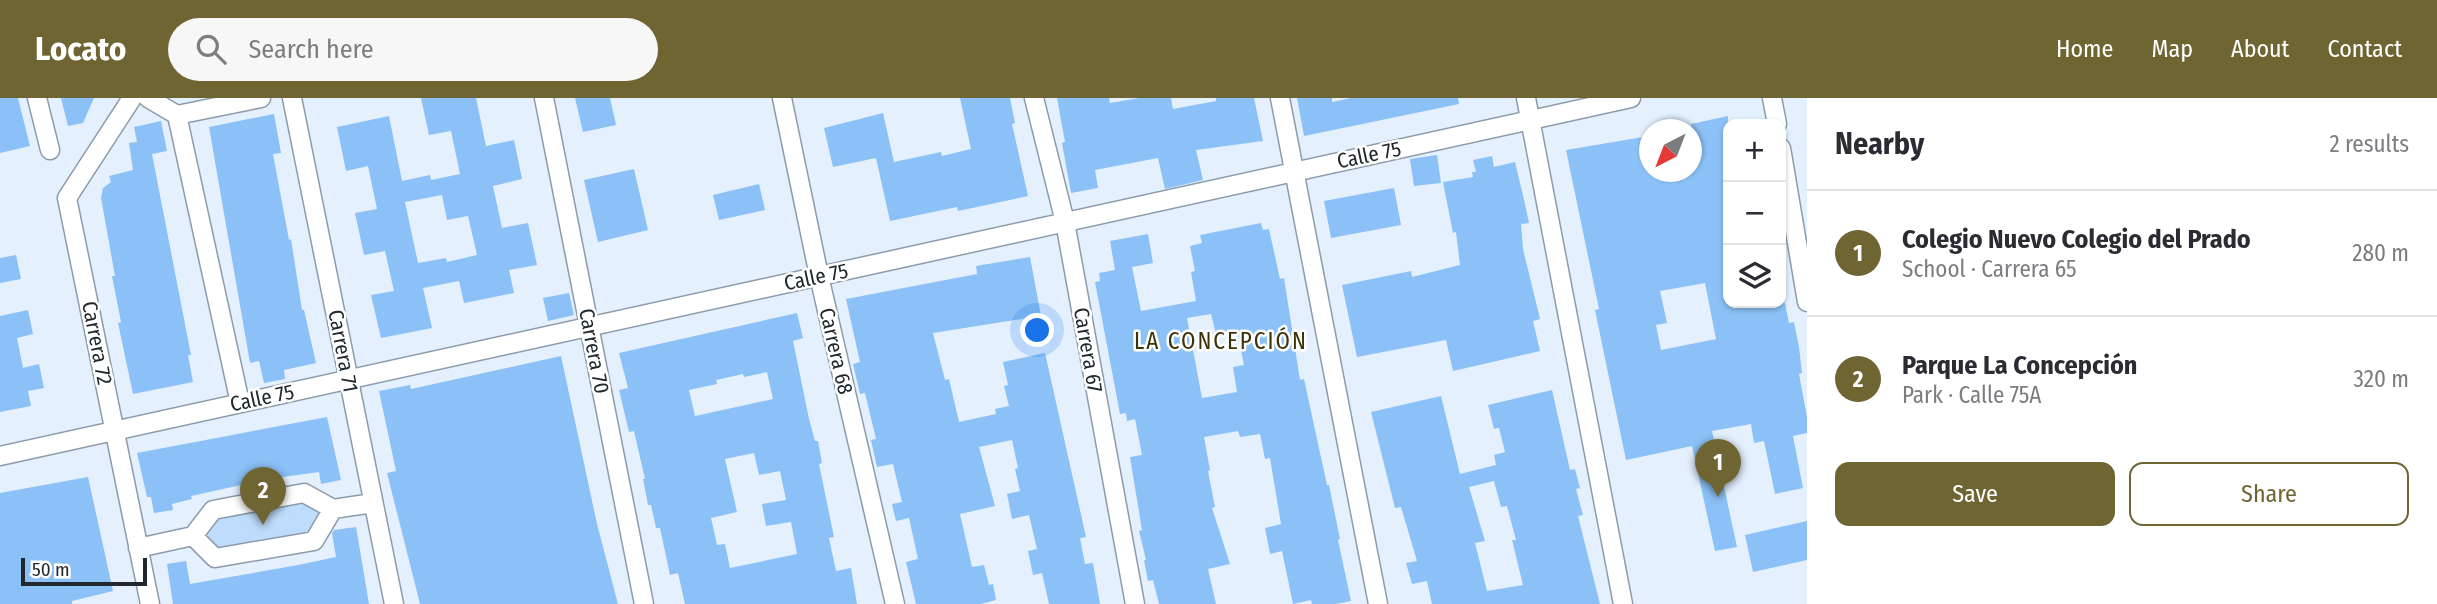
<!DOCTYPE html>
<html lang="en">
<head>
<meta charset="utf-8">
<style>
	body { margin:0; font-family:"Fira Sans Condensed",sans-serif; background:#f7f7f7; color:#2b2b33 }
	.controls { position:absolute; right:21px; top:21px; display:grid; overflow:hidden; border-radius:14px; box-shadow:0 2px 5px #0004 }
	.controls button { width:63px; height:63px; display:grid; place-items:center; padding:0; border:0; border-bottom:2px solid #e1e1e2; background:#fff; color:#2b2b33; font:35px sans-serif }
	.compass { position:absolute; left:1639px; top:21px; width:63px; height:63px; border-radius:50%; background:#fff; box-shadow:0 2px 5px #0004; rotate:222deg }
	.scale { position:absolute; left:21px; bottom:18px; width:126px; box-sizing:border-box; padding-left:7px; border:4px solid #21272d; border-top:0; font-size:19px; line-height:24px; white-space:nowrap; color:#21272d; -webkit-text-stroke:5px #fff; paint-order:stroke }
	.you { position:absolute; left:1038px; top:233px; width:24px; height:24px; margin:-18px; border:5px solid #fff; border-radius:50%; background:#1a73e8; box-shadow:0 0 0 10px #1a73e833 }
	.badge { display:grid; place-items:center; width:46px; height:46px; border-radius:50%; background:#6f6532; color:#fff; font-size:23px; font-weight:700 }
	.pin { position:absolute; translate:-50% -58px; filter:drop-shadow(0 2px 4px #0008) }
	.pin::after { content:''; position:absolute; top:37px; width:24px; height:21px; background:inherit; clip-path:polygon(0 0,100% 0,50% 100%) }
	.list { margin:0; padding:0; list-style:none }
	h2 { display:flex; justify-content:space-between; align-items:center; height:91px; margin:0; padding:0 28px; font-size:30px }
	h2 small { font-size:23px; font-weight:400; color:#7c7c81 }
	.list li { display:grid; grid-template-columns:46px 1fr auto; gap:21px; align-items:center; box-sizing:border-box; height:126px; padding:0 28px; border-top:2px solid #e1e1e2 }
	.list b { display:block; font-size:26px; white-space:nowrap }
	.list p { margin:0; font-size:23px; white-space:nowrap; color:#7c7c81 }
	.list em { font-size:23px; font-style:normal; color:#7c7c81 }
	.actions { display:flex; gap:14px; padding:21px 28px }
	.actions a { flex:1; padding:16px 0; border:2px solid #6f6532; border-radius:14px; text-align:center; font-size:24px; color:#6f6532 }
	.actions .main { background:#6f6532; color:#fff }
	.icon { flex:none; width:38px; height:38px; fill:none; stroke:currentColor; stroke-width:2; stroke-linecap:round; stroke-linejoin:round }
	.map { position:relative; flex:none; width:1807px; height:506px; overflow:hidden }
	header { display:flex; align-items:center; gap:42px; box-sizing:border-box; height:98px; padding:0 35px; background:#6f6532; color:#fff }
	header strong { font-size:33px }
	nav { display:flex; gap:38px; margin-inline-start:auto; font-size:24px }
	.search { width:490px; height:63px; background:#f7f7f7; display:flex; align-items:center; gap:18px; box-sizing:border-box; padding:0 24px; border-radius:38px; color:#7c7c81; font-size:26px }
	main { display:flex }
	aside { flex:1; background:#fff }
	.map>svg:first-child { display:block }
</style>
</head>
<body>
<header>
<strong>Locato</strong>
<div class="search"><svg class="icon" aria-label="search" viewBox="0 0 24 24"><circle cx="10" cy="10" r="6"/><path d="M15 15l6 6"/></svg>Search here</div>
<nav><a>Home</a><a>Map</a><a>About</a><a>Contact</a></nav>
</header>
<main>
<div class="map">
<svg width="1807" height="506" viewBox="0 0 1807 506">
	<rect width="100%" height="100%" fill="#e4f0fe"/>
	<path fill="#bedcfb" d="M303 398 327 413 311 438 216 456 199 438 215 416Z"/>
	<path fill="#8bc1f6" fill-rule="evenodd" d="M0 0H18L30 48 0 55Z
		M61 0H94L83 25 68 28Z
		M421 0H476L486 48 514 42 522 81 493 88 502 130 528 125 537 167 509 172 514 195 464 205 459 183 423 190 432 230 381 240 371 197 394 193 385 153 364 157 355 115 377 111 368 68 346 73 337 29 389 18 402 83 430 77 431 82 460 76 451 33 429 37ZM442 97 447 122 468 118 477 157 447 164 446 160 418 165 405 104Z
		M575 0H610L616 27 583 34Z
		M960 0H1010L1015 25 1012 26 1028 98 958 113 957 109 890 123 876 60 833 69 824 30 883 15 894 64 941 54 942 58 971 51Z
		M1057 0H1109L1110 5 1139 0H1171L1173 11 1216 3V0H1254L1263 43 1196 52 1203 82 1165 91 1158 60 1095 72 1098 90 1071 95 1062 45 1065 44Z
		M1297 0H1332V4L1351 0H1458L1459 6 1304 38Z
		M274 16 281 55 273 56 289 142 291 141 302 212H304L316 265 284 272 285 281 264 285 259 263 250 265 209 29Z
		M1728 18V205H1785L1789 225 1794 224 1799 249 1802 275 1799 276 1807 319V335L1793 338 1803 390 1775 396 1764 343 1754 345 1751 326 1712 333 1737 449 1715 453 1692 348 1626 362 1595 212 1599 211 1566 52 1649 38V74H1691V26ZM1705 185 1716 241 1661 252 1656 227 1667 225 1660 193Z
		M161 23 167 53 152 56 191 257H188L193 284 133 296 118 225 121 224 112 178H115L101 100 103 90 111 84 109 78 133 72 129 45 137 44 134 29Z
		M1437 57 1441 85 1414 88 1410 61Z
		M1492 58 1494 69 1515 64 1525 106 1529 125 1521 126 1523 151 1540 221 1533 223 1540 253 1453 273 1446 242 1357 259 1342 187 1411 173 1412 179 1460 167 1456 134 1453 135 1443 84 1473 79 1472 74H1476L1473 62Z
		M634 71 648 132 598 144 584 82Z
		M759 86 765 112 719 122 713 97Z
		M1394 90 1401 127 1331 140 1324 103Z
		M1261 125 1263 132 1269 131 1280 181 1284 180 1300 282 1304 281 1327 387H1329L1340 441 1338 442 1351 503 1336 506H1312L1311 502 1293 506 1282 453 1270 456 1265 430 1281 426 1270 360 1265 361 1260 336 1240 339 1238 333 1204 339 1210 372 1208 373 1215 409 1212 410 1230 466 1208 471 1216 506H1159L1153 482 1148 483 1144 462H1146L1139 433 1142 432 1130 359 1142 357 1135 321 1127 323 1126 315 1120 316 1095 184 1100 183 1099 175 1115 172 1110 143 1148 136 1153 165 1132 169 1141 213 1196 203 1191 174 1195 173 1190 148 1202 145 1200 137ZM1211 216 1216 236 1237 232 1244 267 1233 269 1237 294 1202 300 1187 220Z
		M16 157 21 181 0 185V160Z
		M1030 159 1041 218 933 235 945 282 949 281 959 324 996 316 995 311 1009 308 1004 288 1008 287 1003 264 1045 255 1086 439 1080 440 1085 466 1093 465 1100 506H1049L1042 475 1033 477 1028 453 1037 451 1029 417 1012 421 1007 396 1020 393 1015 371 1018 370 1012 342 979 349 995 408 960 416 972 469 984 467 989 487 993 486 996 502 981 506H916L906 464 918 461 909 420 896 423 892 406 902 404 893 366 877 369 871 342 876 341 865 295 860 296 853 266 860 264 846 201 977 176 976 168Z
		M569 195 574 217 548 223 543 200Z
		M28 212 33 236 17 240 23 270 39 266 44 290 28 293 31 308 0 314V218Z
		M797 215 803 240 793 243 809 321 815 343H818L822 365 819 366 834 439 829 440 836 473 851 470 857 506H685L678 475 670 477 660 430H656L651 407H648L643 381H645L634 333 629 334 619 292 628 290 619 255ZM767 274 773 301 695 318 689 292 717 286 716 282 743 276 744 279ZM754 355 759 377 780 373 786 402 762 406 766 428 791 424 797 456 730 470 725 446 717 447 711 420 737 414 725 361Z
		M561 258 597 426 618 506H420L387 375 396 373 379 293 410 287 411 291Z
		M1552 292 1570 372 1575 371 1580 390 1576 391 1583 417 1578 418 1600 506H1432L1427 483 1412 486 1406 465 1417 463 1401 409 1395 410 1371 314 1441 298 1460 376 1496 367 1494 357 1505 354 1499 330 1494 331 1488 307ZM1494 383 1501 409 1507 408 1516 442H1512L1523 487 1487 493 1475 445 1485 443 1469 389Z
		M327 319 341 382 321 386 319 374 269 381 191 398 192 401 172 406 173 412 154 415 151 399H147L137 355Z
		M88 379 113 493 72 503V506H0V395Z
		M1807 423V462L1753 474 1745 437Z
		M356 429 369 506H173L167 466 186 463 190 486 298 467 336 459 332 435 334 432Z"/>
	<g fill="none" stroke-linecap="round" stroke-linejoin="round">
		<defs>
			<path id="minor" d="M37 0 50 52
				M132 0 67 100 150 506
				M148 0 177 17 261 0
				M292 0 394 506
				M544 0 644 506
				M782 0 819 178 895 506
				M1034 0 1065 124 1135 506
				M1280 0 1378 506
				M1526 0 1623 506
				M1772 0 1777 26
				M177 17 240 305
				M1781 50 1807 204
				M0 358 1631 0
				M193 438 215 460 314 443 333 411
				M138 450 193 438 213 412 304 395 333 411 373 405"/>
		</defs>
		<use href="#minor" stroke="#8c9baa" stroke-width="21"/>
		<use href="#minor" stroke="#fff" stroke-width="18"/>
	</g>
	<g text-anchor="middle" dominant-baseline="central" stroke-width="5" stroke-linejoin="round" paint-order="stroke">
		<g font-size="21" fill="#21272d" stroke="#fff">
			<text transform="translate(1369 57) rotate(-12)">Calle 75</text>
			<text transform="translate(816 179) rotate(-12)">Calle 75</text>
			<text transform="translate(97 245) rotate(79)">Carrera 72</text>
			<text transform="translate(1088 252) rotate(80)">Carrera 67</text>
			<text transform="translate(343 253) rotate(79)">Carrera 71</text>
			<text transform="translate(594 253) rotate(79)">Carrera 70</text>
			<text transform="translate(836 253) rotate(77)">Carrera 68</text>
			<text transform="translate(262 300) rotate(-12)">Calle 75</text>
		</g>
		<g font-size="23" letter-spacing="2" fill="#3a3307" stroke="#fff">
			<text x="1221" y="243">LA CONCEPCIÓN</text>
		</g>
	</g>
</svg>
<div class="controls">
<button>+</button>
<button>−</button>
<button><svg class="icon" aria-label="layers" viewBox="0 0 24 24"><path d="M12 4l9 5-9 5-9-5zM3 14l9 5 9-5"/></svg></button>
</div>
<svg class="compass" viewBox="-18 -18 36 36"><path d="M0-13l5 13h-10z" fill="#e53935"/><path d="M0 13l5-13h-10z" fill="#7c7c81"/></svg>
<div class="scale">50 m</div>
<div class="you"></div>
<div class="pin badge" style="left:1718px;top:399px">1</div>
<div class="pin badge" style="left:263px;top:427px">2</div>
</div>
<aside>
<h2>Nearby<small>2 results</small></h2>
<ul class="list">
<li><span class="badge">1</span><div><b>Colegio Nuevo Colegio del Prado</b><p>School · Carrera 65</p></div><em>280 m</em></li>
<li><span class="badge">2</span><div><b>Parque La Concepción</b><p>Park · Calle 75A</p></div><em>320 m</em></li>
</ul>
<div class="actions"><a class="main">Save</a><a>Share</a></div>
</aside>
</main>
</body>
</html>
